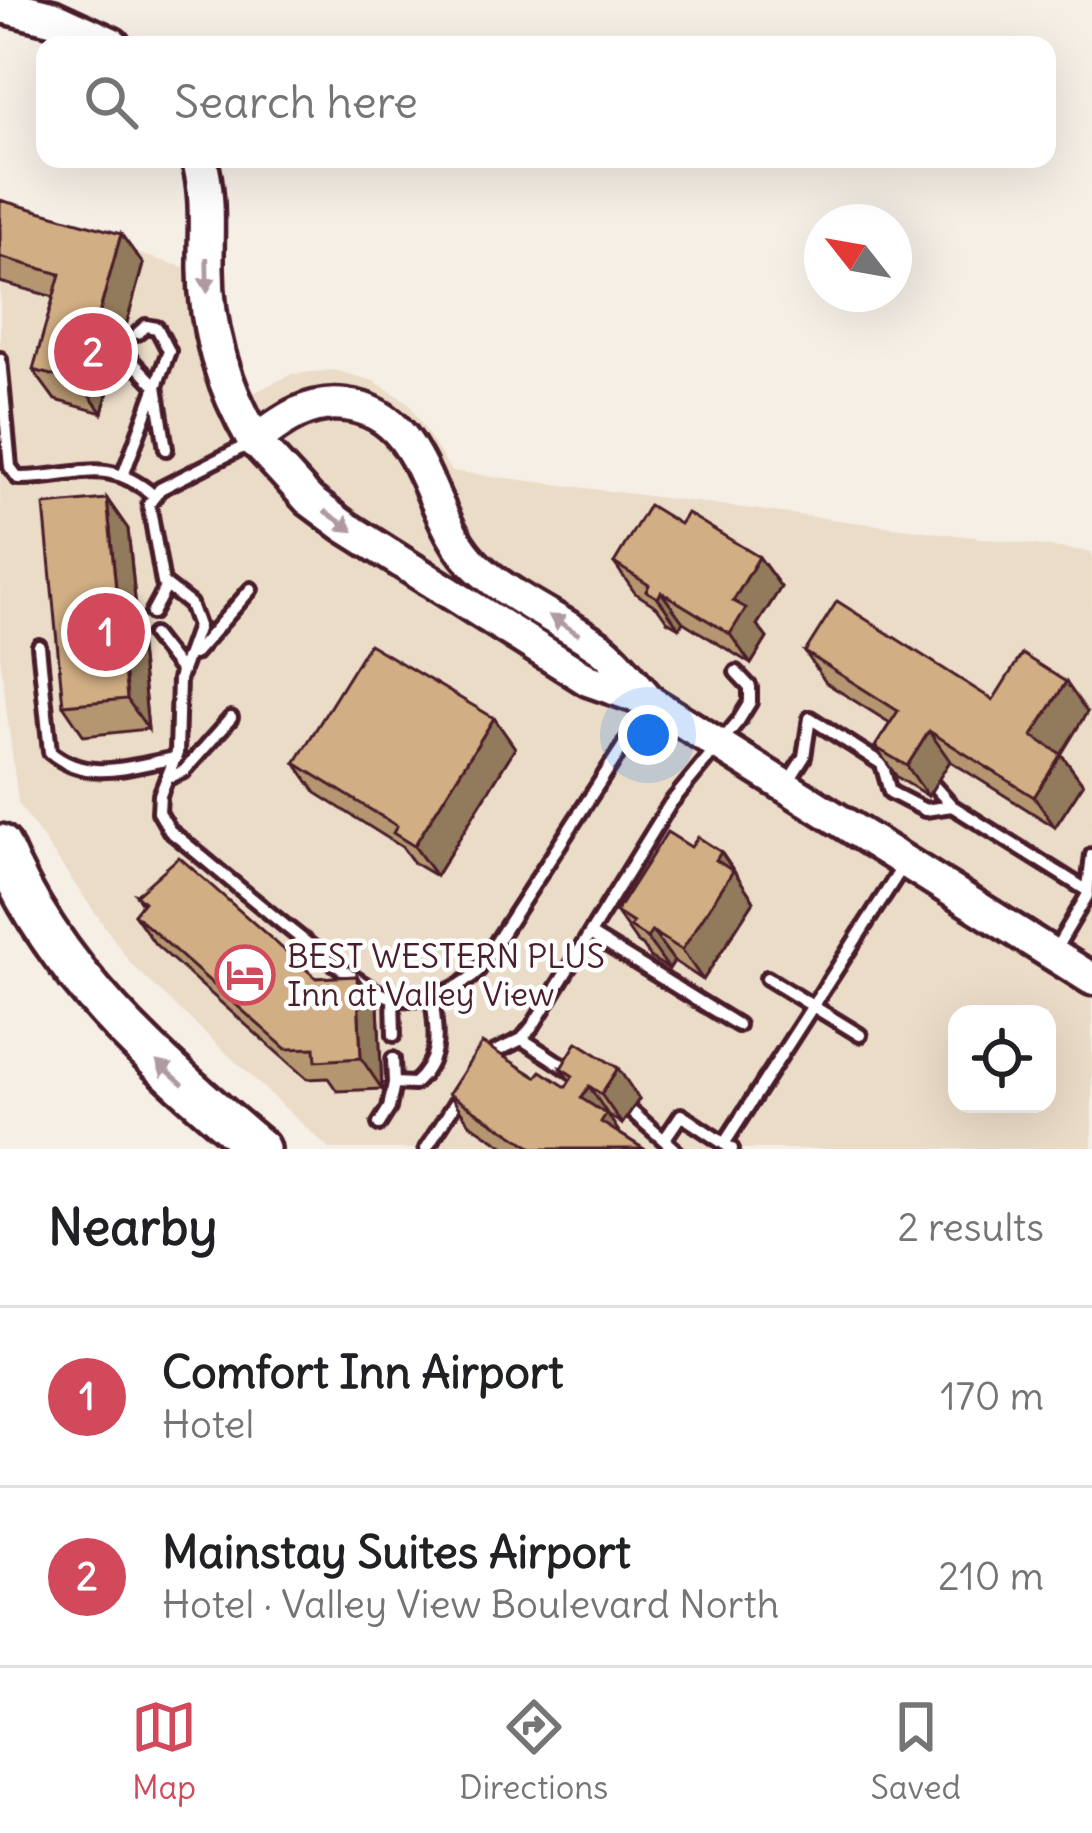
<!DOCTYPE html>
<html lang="en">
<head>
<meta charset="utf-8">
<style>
	body { margin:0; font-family:Delius,sans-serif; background:#f6f6f6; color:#202124 }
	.controls { position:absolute; right:36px; bottom:36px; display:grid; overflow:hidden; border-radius:24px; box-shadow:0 12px 48px #0002 }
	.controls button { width:108px; height:108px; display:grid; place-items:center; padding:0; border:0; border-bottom:3px solid #e0e0e0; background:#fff; color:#202124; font:60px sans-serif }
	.compass { position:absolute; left:804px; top:204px; width:108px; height:108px; border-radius:50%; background:#fff; box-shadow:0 12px 48px #0002; rotate:301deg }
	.you { position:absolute; left:648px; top:735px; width:42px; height:42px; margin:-30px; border:9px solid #fff; border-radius:50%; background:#1a73e8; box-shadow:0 0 0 18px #1a73e833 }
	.badge { display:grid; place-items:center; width:78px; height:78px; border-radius:50%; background:#d1495b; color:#fff; font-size:39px; font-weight:700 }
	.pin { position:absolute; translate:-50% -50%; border:6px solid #fff; box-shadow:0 3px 12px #0006 }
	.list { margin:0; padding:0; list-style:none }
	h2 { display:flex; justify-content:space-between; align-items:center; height:156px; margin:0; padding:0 48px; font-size:51px }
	h2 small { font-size:39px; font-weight:400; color:#757577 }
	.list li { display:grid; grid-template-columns:78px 1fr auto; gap:36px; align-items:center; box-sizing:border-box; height:180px; padding:0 48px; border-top:3px solid #e0e0e0 }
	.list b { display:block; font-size:45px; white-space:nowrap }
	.list p { margin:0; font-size:39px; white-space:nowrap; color:#757577 }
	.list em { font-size:39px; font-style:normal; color:#757577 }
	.icon { flex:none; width:66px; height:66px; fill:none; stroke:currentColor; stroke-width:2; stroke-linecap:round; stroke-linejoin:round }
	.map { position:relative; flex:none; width:1092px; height:1149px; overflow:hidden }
	.search { position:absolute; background:#fff; box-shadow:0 12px 48px #0002; left:36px; right:36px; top:36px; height:132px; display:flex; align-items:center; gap:30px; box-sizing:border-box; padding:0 42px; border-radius:24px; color:#757577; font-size:45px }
	.sheet { height:516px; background:#fff }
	nav { display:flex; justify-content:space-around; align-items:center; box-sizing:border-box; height:168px; border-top:3px solid #e0e0e0; background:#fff; font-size:33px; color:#757577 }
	nav a { display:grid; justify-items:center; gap:6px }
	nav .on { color:#d1495b }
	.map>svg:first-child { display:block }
</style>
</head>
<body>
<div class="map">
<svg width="1092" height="1149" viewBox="0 0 1092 1149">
	<rect width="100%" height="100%" fill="#f6efe6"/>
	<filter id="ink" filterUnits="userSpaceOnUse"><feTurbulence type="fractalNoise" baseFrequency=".00833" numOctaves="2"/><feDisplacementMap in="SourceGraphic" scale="24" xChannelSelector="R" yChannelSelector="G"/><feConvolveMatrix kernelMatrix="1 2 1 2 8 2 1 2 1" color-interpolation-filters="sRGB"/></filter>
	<g filter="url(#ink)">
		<path fill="#ebdcc8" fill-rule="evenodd" d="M0 214 225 279 226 323 236 362 253 393 292 374 334 370 374 381 408 402 451 471 1092 552V1149H329L131 964 18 803 0 656ZM957 1014H1047V1104H957Z"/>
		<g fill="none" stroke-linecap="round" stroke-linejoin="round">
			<defs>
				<path id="lane" d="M129 358 156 386 166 449
					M0 359 10 467 18 478C76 479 105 454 153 495
					M253 442 160 489 149 504 163 583 190 604 198 626 179 679 177 753 160 795 159 812 170 831C213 864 350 987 391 997 421 1005 456 992 477 972L651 703
					M124 473 169 351 157 328 146 326 138 333
					M152 613 165 589
					M153 635 182 672
					M39 646 50 752C88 784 130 766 176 758
					M194 654 251 589
					M882 764 890 792 925 810 952 806
					M170 777 184 771 231 718
					M788 782 804 757 810 718 882 764 900 765
					M934 786 952 806 1088 891
					M590 934 738 1025
					M1055 950 1087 896 1092 855
					M767 978 860 1035
					M393 998 394 1035
					M522 1039 574 1073
					M487 1056 522 1039 534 1024 670 804 739 720 750 702V687L736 672
					M393 1059 394 1083 414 1084C443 1059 436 1032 432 996
					M631 1111 664 1140
					M379 1124 389 1108 394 1083
					M724 1144 903 866
					M426 1149 463 1091
					M674 1149 664 1140 681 1115 732 1149"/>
				<path id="secondary" d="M651 702C635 685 620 662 601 648 562 620 514 600 478 568 425 521 430 415 346 405 310 400 283 419 255 441L309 500 344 526 588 680 651 702 1092 979"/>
				<path id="primary" d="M0 5 53 18 112 45
					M199 159C209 194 206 226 206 262 205 327 222 385 255 441"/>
				<path id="highway" d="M0 845C54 974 154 1061 259 1149"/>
			</defs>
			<use href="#lane" stroke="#4a1f2b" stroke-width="20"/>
			<use href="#secondary" stroke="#4a1f2b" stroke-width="39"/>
			<use href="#primary" stroke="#4a1f2b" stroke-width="42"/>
			<use href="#highway" stroke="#4a1f2b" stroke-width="48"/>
			<use href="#lane" stroke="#fff" stroke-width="10"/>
			<use href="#secondary" stroke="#fff" stroke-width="30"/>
			<use href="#primary" stroke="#fff" stroke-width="33"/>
			<use href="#highway" stroke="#fff" stroke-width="39"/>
		</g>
		<path fill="#b49671" stroke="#4a1f2b" stroke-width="3" d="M0 200 143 264 102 413 55 400 33 370 54 297 0 282Z
			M107 499 128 529 148 729 84 736 63 705Z
			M680 524 759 557 781 587 757 625 767 638 751 664 683 622 679 628 667 621 657 607 635 593 614 563Z
			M805 652 993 700 1087 712 1061 754 1083 784 1055 827 950 761 928 796 897 777 875 747 890 723 826 683Z
			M494 718 515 748 436 876 414 863 402 847 316 793 295 763Z
			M691 847 721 852 754 901 703 980 674 961 669 969 651 958 643 946 637 942 616 912Z
			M136 895 316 978 357 976 378 1006 382 1089 337 1091 328 1078 307 1079 155 944 134 914 142 904Z
			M561 1068 639 1099 622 1124 610 1116 609 1118 619 1133 644 1149H508L470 1124 449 1094 566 1087 570 1081Z"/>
		<path fill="#927a5c" stroke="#4a1f2b" stroke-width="3" d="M121 234 143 264 102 413 80 383Z
			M107 499 128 529 148 729 127 699Z
			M759 557 781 587 757 625 767 638 751 664 730 634 733 601Z
			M661 592 683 622 679 628 658 598Z
			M1066 682 1087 712 1054 766 1032 736Z
			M494 718 515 748 436 876 414 846Z
			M929 731 950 761 928 796 907 766Z
			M1061 754 1083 784 1055 827 1034 797Z
			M721 852 754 901 703 980 682 950 716 860Z
			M652 931 674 961 669 969 647 938Z
			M357 976 378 1006 382 1089 361 1058Z
			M618 1068 639 1099 622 1124 601 1094Z
			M589 1086 627 1144 624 1149 581 1098Z"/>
		<path fill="#d1ae83" stroke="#4a1f2b" stroke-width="3" d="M0 200 121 234 80 383 33 370 60 274 0 257Z
			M107 499 127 699 63 705 44 505Z
			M649 505 680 524 687 513 759 557 733 601 746 608 730 634 661 592 658 598 646 591 649 585 614 563Z
			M837 601 993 700 1022 654 1066 682 1032 736 1061 754 1034 797 929 731 907 766 875 747 898 711 805 652Z
			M369 644 494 718 414 846 393 833 397 826 295 763Z
			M667 832 691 847 698 837 721 852 716 860 733 871 682 950 652 931 647 938 630 927 633 923 616 912Z
			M179 857 316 978 357 976 361 1058 316 1061 315 1048 286 1049 134 914 144 902 136 895Z
			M577 1042 618 1068 601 1094 589 1086 581 1098 606 1114 601 1122 644 1149H534L449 1094 482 1043 536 1077 541 1071 566 1087 573 1076 561 1068Z"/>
		<defs><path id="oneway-solid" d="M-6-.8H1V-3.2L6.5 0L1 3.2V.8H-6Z" transform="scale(3)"/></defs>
		<g fill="#ae9aa0">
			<use href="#oneway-solid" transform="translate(207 275) rotate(89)"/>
			<use href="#oneway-solid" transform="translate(339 521) rotate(35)"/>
			<use href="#oneway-solid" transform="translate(564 625) rotate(-147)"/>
			<use href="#oneway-solid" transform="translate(170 1073) rotate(-139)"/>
		</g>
	</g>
	<defs>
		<symbol id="hotel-ring" viewBox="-11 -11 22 22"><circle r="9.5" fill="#fff" stroke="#d1495b" stroke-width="1.5"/><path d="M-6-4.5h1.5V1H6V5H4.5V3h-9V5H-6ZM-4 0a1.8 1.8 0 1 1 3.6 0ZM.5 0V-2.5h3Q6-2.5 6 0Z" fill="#d1495b"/></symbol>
	</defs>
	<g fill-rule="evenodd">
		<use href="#hotel-ring" x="212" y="942" width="66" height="66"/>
	</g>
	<g text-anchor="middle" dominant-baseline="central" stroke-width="9" stroke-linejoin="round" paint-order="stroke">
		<g font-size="33" fill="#4a1f2b" stroke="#fff" text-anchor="start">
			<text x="287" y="956">BEST WESTERN PLUS<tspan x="287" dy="38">Inn at Valley View</tspan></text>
		</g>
	</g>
</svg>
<div class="controls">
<button><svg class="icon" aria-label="locate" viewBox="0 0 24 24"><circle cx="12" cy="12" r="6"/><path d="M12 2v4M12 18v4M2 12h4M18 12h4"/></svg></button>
</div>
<svg class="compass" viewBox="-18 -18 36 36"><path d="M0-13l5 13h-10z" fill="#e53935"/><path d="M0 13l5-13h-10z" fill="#757577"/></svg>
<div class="you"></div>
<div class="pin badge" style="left:106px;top:632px">1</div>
<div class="pin badge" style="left:93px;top:352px">2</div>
<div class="search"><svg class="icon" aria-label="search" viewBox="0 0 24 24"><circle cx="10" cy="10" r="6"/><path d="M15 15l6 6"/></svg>Search here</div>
</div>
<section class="sheet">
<h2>Nearby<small>2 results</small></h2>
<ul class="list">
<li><span class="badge">1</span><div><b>Comfort Inn Airport</b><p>Hotel</p></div><em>170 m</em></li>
<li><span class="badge">2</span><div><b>Mainstay Suites Airport</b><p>Hotel · Valley View Boulevard North</p></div><em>210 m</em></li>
</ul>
</section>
<nav>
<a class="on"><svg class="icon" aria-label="map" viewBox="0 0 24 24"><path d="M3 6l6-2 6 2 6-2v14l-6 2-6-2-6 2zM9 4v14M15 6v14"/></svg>Map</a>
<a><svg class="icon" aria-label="directions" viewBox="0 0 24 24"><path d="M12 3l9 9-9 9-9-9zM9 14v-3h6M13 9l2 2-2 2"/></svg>Directions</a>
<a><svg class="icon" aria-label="saved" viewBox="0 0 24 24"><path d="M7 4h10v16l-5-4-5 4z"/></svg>Saved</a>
</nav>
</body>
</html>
